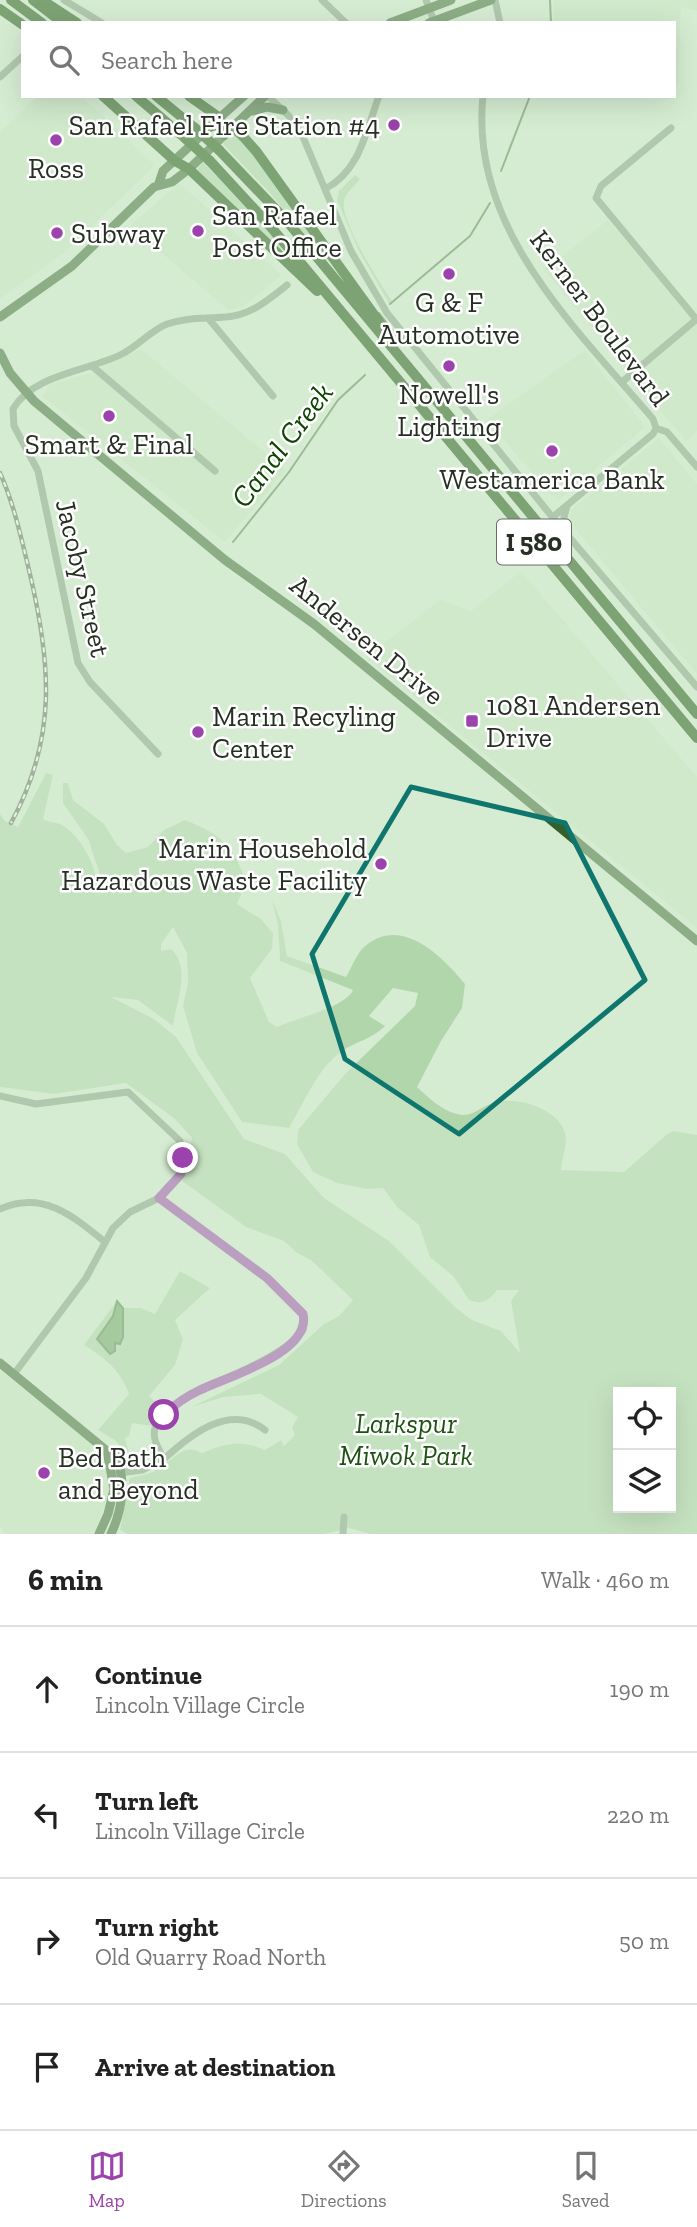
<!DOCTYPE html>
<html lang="en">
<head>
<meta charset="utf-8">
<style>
	body { margin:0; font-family:"Zilla Slab",serif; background:#f6f6f6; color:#222 }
	.controls { position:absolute; right:21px; bottom:21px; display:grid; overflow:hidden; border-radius:0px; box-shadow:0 7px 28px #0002 }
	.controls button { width:63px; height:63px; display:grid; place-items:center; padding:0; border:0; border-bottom:2px solid #e0e0e0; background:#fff; color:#222; font:35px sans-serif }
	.stop { position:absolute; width:21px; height:21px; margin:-16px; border:5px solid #9b42ad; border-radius:50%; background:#fff }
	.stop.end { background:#9b42ad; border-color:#fff; box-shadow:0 2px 7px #0008 }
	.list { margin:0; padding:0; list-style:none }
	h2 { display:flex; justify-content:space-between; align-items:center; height:91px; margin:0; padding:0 28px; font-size:30px }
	h2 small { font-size:23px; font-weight:400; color:#767676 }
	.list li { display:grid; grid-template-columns:46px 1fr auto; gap:21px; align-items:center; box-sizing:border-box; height:126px; padding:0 28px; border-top:2px solid #e0e0e0 }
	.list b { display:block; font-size:26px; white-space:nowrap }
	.list p { margin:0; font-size:23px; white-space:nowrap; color:#767676 }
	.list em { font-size:23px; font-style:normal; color:#767676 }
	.icon { flex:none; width:38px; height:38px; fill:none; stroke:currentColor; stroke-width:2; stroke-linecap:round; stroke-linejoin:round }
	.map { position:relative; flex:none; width:697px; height:1534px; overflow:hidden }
	.search { position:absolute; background:#fff; box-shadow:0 7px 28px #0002; left:21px; right:21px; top:21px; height:77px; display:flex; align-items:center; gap:18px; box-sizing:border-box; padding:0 24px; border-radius:0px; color:#767676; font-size:26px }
	.sheet { height:595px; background:#fff }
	nav { display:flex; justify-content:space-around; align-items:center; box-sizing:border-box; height:98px; border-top:2px solid #e0e0e0; background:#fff; font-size:19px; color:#767676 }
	nav a { display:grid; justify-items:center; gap:4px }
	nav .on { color:#9b42ad }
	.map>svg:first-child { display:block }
</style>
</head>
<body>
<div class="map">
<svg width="697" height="1534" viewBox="0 0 697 1534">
	<rect width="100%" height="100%" fill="#d6ecd2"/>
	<path fill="#c9e4c3" d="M554 0H697V11L681 7 678 86H674V23H554Z
		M38 96H81L155 165 65 252 0 299V132Z
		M179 183 282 275 242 307 228 310 130 226Z
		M608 220 697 323V431L686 441 544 270Z
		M141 349 286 470 225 542 42 396 51 384 91 373Z
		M585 350 645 427 558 501 486 420Z
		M659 438 697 484V674L568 520 570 511Z
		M521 571 697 777V928L366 657 440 600 471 611Z
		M0 1370 94 1445 105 1459 110 1482 109 1494 94 1534H7L0 1527Z"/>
	<path fill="#b2d6ab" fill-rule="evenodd" d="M233 133 257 159 331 257 327 260 268 191 223 144Z
		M203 162 246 205 282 249 280 251 195 172Z
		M355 175 360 179C355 186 346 192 344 201 340 221 380 283 392 301L389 303 359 251 337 200 339 191Z
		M46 773 53 775 43 819C50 823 57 822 64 826 81 838 92 859 96 878L102 881 88 839 63 803V783H68L73 800 104 824 117 845 126 853 148 847 164 830 185 820C222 835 233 845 246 882L237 904 261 919 273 933 272 949 250 978 269 1022 277 1027C296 1018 346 1007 353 990L280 961 278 925 272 900 281 921 287 956 346 977C351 969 355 957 362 949 399 913 441 955 465 984L462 1008 441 1041 417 1087C429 1098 441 1110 457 1114 471 1118 479 1108 492 1103 514 1095 559 1108 565 1133 568 1143 562 1159 561 1170L624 1172 666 1135 673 1131 697 1135V1534H370L349 1528 325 1534H127L120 1530 130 1478C140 1475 149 1475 158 1469 174 1460 183 1442 202 1453 226 1443 240 1439 265 1450L281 1440 284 1446 295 1435 292 1427 298 1417 261 1394 224 1397 191 1407 279 1365 324 1324 339 1316 353 1300 311 1260 297 1253 284 1241 246 1227 182 1181 192 1138 175 1119 126 1083 54 1094 0 1087V814L5 821 18 827ZM173 927 187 953 188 983 183 1006 197 1053 242 1122 289 1128C304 1103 317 1069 342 1051 357 1041 372 1039 385 1026L369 1016 393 988 418 993 415 1006 345 1074 298 1130 297 1144 313 1172 337 1183 367 1189 383 1188 397 1207 419 1225 430 1257 454 1277 469 1300C482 1305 489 1301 497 1290H519L511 1301 520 1353 501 1331 472 1320 456 1308 389 1241 324 1198 285 1154 244 1139 176 1037 154 1019 111 997 138 1000 173 1026C176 1002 192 968 171 949L161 951V944ZM618 1392H671V1508H618Z
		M180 1271 210 1288 175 1320 183 1339 175 1365 149 1396 164 1410 152 1426 132 1423 129 1436 125 1438 129 1453 125 1455 116 1441 98 1430 129 1394C120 1369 105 1359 84 1345L117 1301 120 1308H141L155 1314Z"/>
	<path fill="#689f5d" stroke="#547d4c" stroke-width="2" d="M117 1301 123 1308V1337L120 1344 115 1343V1351L110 1354 97 1339 113 1316Z"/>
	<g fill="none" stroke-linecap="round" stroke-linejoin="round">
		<path stroke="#547d4c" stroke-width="2" d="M550 0 551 23
			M501 171 530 96
			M390 304 470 236 490 203
			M379 313 404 345
			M233 542 289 472 338 400 365 375"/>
		<path stroke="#849c80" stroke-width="7" d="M64 0 102 23
			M322 0 346 23
			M426 0 434 21
			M495 0 500 23
			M0 77 23 56
			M268 96 288 115 303 137 351 251 387 313 558 524 697 687
			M483 96C469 228 575 327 653 419L656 428 667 432 697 467
			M671 128 601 186 596 198 697 320
			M325 189C360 171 366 131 379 96
			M208 318 273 396
			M92 366 215 471
			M622 382 697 319
			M554 516 653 434 656 428
			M567 531 564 517 567 506
			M158 754 90 682 78 663 38 471 14 426 13 409C33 374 89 371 122 354 138 346 150 331 167 324 187 317 205 319 226 317 251 315 268 300 287 285
			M0 1096 36 1104 128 1092 180 1141 181 1174 159 1198
			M0 1209C43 1190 73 1216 105 1242
			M14 1374 86 1278 113 1228 130 1212 159 1198 267 1278 303 1314V1330C272 1372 166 1390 155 1428 152 1440 159 1449 164 1459L142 1470 113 1474
			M164 1459C191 1434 230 1403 265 1430
			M343 1534 344 1517"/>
		<path stroke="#34602c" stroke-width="9" d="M390 23 451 0
			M429 23 491 0
			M253 111 267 107 283 110
			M216 121 244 96
			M159 183 163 171 206 131
			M0 317 72 266 154 187 172 182 189 169 265 96
			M0 353 10 373 34 401 225 560 314 624 697 941
			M0 1363 107 1451 114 1452C127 1478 123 1508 111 1534
			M99 1534 108 1514 114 1489 107 1451"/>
		<path stroke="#134a06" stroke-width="10" d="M11 0 42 23
			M33 0 63 23
			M42 0 77 23
			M0 9 23 25
			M103 96 175 161 189 169 317 291
			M136 96 186 139
			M156 96 195 128
			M189 96 220 118 224 135
			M210 127C231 117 243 137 256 151L385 330
			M219 150 286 220 697 714
			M210 161 270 226 697 738"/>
		<defs>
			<path id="rail" d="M0 473C14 504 21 537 29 570 51 662 58 737 11 823"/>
		</defs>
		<use href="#rail" stroke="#5f6b5c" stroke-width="4.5"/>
		<use href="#rail" stroke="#fff" stroke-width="2" stroke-dasharray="5" stroke-linecap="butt"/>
		<path stroke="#134a06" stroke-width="10" d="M195 128 219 150
			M186 139 210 161"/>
	</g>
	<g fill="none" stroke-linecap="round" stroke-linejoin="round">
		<path stroke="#9b42ad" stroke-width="9" d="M164 1415C174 1405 187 1396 200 1390 226 1377 312 1353 303 1314L267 1278 159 1198 181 1174 183 1158"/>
	</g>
	<path d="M0 0H697V1534H0ZM411 787 565 823 645 980 459 1134 345 1059 312 954Z" fill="#d6ecd2" fill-opacity=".55" fill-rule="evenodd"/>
	<path fill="none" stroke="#0f766e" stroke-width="5" stroke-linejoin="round" d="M411 787 565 823 645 980 459 1134 345 1059 312 954Z"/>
	<g fill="#9b42ad" stroke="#fff" stroke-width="2.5">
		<circle cx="394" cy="125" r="7"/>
		<circle cx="56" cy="140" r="7"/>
		<circle cx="198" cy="231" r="7"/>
		<circle cx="57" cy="233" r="7"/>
		<circle cx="449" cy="274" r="7"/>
		<circle cx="449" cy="366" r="7"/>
		<circle cx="109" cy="416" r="7"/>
		<circle cx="552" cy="451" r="7"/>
		<rect x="465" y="714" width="14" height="14" rx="3.5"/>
		<circle cx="198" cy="732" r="7"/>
		<circle cx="381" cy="864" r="7"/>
		<circle cx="44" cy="1473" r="7"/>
	</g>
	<g text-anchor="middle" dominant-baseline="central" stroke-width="5" stroke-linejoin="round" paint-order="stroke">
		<rect fill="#fff" stroke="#686d66" stroke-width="2" x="497" y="519.5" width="74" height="45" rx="5"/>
		<g font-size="26" font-weight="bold" fill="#272f25">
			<text x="534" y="542">I 580</text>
		</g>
		<g font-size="28" fill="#272f25" stroke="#fff">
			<text x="380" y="125" text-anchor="end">San Rafael Fire Station #4</text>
			<text x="56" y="168">Ross</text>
			<text x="212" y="215" text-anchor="start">San Rafael<tspan x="212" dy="32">Post Office</tspan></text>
			<text x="71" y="233" text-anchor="start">Subway</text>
			<text x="449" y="302">G &amp; F<tspan x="449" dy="32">Automotive</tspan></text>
			<text x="449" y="394">Nowell's<tspan x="449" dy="32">Lighting</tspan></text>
			<text x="109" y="444">Smart &amp; Final</text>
			<text x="552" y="479">Westamerica Bank</text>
			<text x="486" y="705" text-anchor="start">1081 Andersen<tspan x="486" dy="32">Drive</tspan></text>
			<text x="212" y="716" text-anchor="start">Marin Recyling<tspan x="212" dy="32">Center</tspan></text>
			<text x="367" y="848" text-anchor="end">Marin Household<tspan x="367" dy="32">Hazardous Waste Facility</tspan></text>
			<text x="58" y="1457" text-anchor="start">Bed Bath<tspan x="58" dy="32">and Beyond</tspan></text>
		</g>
		<g font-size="28" fill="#272f25" stroke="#fff">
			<text transform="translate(600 318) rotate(53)">Kerner Boulevard</text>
			<text transform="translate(83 578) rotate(77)">Jacoby Street</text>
			<text transform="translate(367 640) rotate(39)">Andersen Drive</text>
		</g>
		<g font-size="28" font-style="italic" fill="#1d5311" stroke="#fff">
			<text x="406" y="1423">Larkspur<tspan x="406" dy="32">Miwok Park</tspan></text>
		</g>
		<g font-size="30" font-style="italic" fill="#0c4500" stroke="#fff">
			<text transform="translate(282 445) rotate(-53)">Canal Creek</text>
		</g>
	</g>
</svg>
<div class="controls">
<button><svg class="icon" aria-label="locate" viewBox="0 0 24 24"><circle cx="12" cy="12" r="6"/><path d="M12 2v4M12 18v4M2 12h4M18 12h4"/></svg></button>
<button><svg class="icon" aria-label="layers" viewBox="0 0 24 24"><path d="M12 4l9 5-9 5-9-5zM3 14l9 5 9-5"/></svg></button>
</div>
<div class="stop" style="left:164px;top:1415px"></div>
<div class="stop end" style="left:183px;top:1158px"></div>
<div class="search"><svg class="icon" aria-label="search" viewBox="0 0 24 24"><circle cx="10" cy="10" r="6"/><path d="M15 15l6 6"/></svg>Search here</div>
</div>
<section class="sheet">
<h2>6 min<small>Walk · 460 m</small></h2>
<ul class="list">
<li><svg class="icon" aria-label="ahead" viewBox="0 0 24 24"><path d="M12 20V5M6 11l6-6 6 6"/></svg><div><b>Continue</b><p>Lincoln Village Circle</p></div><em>190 m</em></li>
<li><svg class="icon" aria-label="left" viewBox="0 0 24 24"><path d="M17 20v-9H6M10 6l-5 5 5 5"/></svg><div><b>Turn left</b><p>Lincoln Village Circle</p></div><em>220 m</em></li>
<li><svg class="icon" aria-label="right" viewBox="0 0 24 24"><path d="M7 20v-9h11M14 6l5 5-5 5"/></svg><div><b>Turn right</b><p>Old Quarry Road North</p></div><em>50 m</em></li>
<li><svg class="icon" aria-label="arrive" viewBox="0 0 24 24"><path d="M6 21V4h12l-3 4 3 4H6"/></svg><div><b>Arrive at destination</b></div></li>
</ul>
</section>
<nav>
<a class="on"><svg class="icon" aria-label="map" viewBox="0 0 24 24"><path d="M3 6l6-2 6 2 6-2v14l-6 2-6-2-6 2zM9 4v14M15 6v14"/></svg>Map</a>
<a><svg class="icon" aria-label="directions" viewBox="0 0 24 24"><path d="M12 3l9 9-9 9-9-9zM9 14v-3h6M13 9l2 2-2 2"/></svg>Directions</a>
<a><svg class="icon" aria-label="saved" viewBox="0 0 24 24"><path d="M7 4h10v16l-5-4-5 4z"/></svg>Saved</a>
</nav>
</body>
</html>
